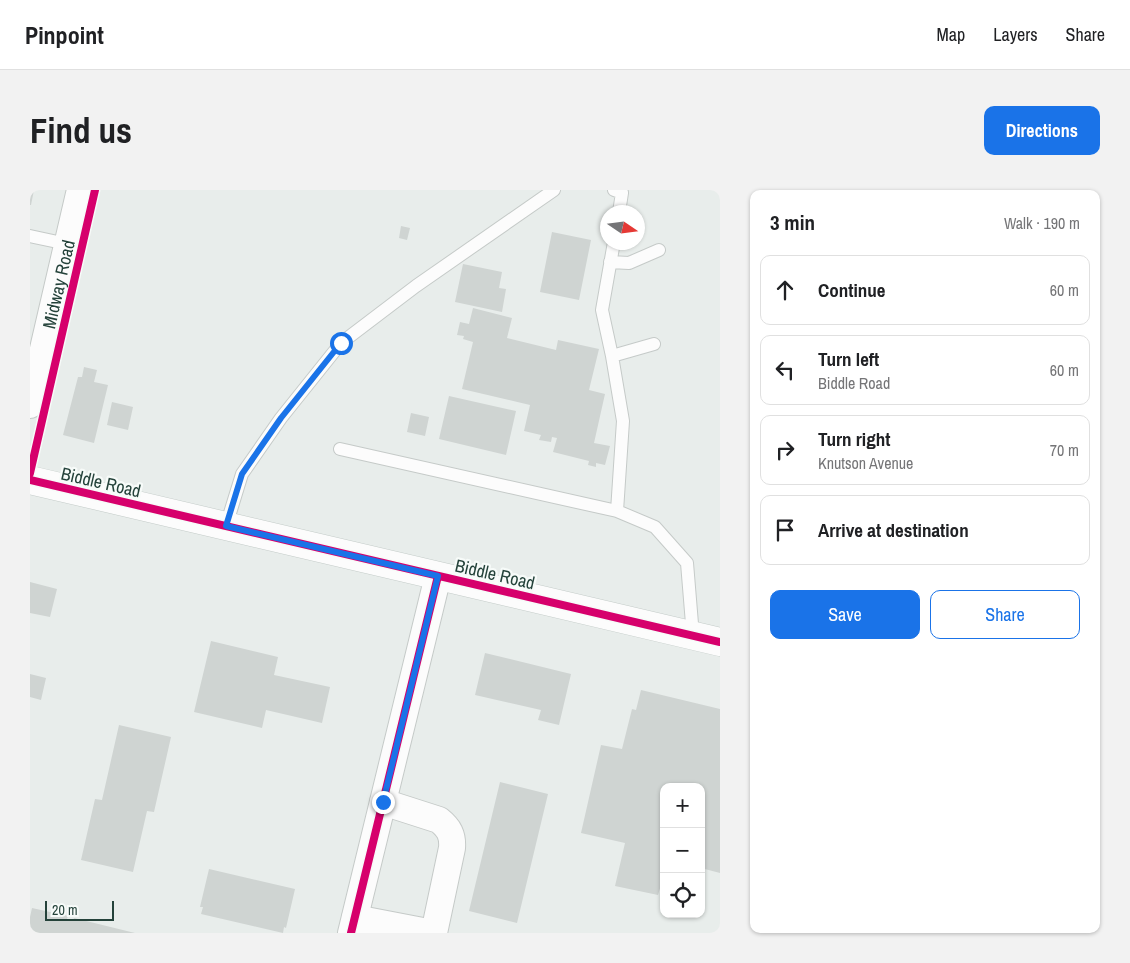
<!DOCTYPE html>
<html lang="en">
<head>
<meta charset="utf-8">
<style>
	body { margin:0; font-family:"Archivo Narrow",sans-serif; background:#f2f2f2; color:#202124 }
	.controls { position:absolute; right:15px; bottom:15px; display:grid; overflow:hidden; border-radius:10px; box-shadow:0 1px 4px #0004 }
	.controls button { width:45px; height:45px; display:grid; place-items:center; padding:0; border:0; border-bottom:1px solid #e0e0e0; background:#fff; color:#202124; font:25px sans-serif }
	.compass { position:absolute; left:570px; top:15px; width:45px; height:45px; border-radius:50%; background:#fff; box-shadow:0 1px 4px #0004; rotate:103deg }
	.scale { position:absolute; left:15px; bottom:12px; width:69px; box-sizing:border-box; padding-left:5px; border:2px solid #24423a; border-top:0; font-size:14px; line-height:18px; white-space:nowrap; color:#24423a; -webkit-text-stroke:4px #f7fbf9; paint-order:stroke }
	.stop { position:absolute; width:15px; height:15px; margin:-11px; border:4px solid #1a73e8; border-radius:50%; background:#fff }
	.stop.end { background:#1a73e8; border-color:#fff; box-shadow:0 1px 5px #0008 }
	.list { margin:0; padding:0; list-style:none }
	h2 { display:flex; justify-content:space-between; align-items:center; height:65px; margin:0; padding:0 20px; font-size:21px }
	h2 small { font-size:16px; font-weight:400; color:#757577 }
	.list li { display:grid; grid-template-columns:32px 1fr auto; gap:15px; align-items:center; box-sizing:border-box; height:70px; margin:0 10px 10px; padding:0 10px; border:1px solid #e0e0e0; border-radius:10px }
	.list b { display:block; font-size:19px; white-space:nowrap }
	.list p { margin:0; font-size:16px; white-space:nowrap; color:#757577 }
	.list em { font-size:16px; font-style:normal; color:#757577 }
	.actions { display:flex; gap:10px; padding:15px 20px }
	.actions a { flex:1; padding:11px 0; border:1px solid #1a73e8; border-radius:10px; text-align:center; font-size:18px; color:#1a73e8 }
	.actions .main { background:#1a73e8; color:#fff }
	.icon { flex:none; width:28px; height:28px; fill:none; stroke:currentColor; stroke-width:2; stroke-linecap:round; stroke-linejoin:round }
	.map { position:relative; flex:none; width:690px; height:743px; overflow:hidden; border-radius:10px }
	header { display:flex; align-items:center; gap:30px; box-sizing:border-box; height:70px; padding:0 25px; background:#fff; border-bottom:1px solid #e0e0e0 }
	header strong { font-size:24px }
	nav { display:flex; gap:28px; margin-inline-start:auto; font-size:18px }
	.intro { display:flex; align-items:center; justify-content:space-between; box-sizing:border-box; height:120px; padding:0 30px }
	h1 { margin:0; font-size:35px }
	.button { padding:12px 22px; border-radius:10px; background:#1a73e8; color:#fff; font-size:18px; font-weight:700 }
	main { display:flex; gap:30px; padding:0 30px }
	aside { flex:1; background:#fff; border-radius:10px; box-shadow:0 1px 4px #0004 }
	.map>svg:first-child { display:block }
</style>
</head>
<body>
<header>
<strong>Pinpoint</strong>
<nav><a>Map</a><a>Layers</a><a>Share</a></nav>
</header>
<div class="intro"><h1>Find us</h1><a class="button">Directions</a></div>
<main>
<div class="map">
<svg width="690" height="743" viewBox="0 0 690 743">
	<rect width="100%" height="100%" fill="#e8edeb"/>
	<path fill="#cfd4d2" d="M0 0H4L1 15H0Z
		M371 36 380 38 377 50 369 48Z
		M522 42 561 50 549 110 510 102Z
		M433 74 472 82 469 98 476 99 472 122 425 112Z
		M443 118 482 128 477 148 526 160 528 150 569 159 559 200 575 204 564 253 580 256 575 275 566 273V277L558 275 559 271 523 262 527 248 522 247 521 252 509 250 511 245 494 241 500 215 432 199 443 152 433 149 434 146 427 145 430 132 439 134Z
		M54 177 67 180 64 192 78 195 64 253 33 245 48 187H52Z
		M419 206 486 221 476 265 409 249Z
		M82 212 103 217 98 240 77 235Z
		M381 223 399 227 395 246 377 242Z
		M0 392 27 399 20 427 0 423Z
		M181 451 248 467 244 485 300 497 292 533 236 520 232 538 164 522Z
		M455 463 541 484 529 535 508 530 511 520 445 505Z
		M0 484 16 488 11 510 0 507Z
		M611 500 690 519V683L671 678V597H634V685L628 705 585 696 595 653 551 643 571 555 592 559 602 519 606 520Z
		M89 535 141 547 124 622 117 621 103 682 51 670 65 609 72 610Z
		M470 592 518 604 487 733 439 721Z
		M179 679 265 699 256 738 254 737 253 743 171 724 173 717H170Z
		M2 718 38 726 37 729 43 731 44 728 105 743H0V727Z"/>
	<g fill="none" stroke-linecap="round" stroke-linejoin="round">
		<defs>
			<path id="lane" d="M584 0 592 3 589 22
				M0 46 37 54
				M584 52 572 120 582 166 593 231 587 321
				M580 72 599 73 629 60
				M582 166 624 154
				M310 259 587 321 625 337 657 373 663 446
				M196 336 212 284 251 228 311 153 386 96 524 0"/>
			<g id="street">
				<path id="s1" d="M0 215 49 4"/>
				<path d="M353 612 409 630C419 638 423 645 422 658L404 743"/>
				<path d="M325 728 403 743"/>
				<path d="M321 743 408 386"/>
			</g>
			<path id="secondary" d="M0 290 690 452"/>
		</defs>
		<use href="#lane" stroke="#c5cac8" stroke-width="14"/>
		<use href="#street" stroke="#c5cac8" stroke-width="28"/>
		<use href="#secondary" stroke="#c3cbc8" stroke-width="29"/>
		<use href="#lane" stroke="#fcfcfc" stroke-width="12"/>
		<use href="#street" stroke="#fcfcfc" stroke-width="26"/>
		<use href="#secondary" stroke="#fcfcfc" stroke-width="28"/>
		<defs>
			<path id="cycleway" d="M0 283 65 0
				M0 290 690 452
				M321 743 408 386"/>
		</defs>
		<use href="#cycleway" stroke="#f7fbf9" stroke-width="11"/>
		<use href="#cycleway" stroke="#d6006c" stroke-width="8"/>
	</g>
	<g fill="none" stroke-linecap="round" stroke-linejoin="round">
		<path stroke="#1a73e8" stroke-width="6" d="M311 153 251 228 212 284 196 336 408 386 353 612"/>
	</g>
	<g text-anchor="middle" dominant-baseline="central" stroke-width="4.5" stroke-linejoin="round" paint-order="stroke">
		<g font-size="18" fill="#24423a" stroke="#f7fbf9">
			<text stroke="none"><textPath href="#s1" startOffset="124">Midway Road</textPath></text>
			<text transform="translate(71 292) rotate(13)">Biddle Road</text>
			<text transform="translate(465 384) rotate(13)">Biddle Road</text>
		</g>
	</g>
</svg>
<div class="controls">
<button>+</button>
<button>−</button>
<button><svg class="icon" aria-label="locate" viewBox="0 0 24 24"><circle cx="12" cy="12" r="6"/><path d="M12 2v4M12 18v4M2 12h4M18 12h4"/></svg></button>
</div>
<svg class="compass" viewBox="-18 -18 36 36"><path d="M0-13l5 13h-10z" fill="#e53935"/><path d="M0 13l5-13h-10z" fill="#757577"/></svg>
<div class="scale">20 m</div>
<div class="stop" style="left:311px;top:153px"></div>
<div class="stop end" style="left:353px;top:612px"></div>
</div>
<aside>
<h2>3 min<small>Walk · 190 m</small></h2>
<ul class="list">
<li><svg class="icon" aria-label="ahead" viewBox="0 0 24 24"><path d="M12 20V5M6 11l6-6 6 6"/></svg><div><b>Continue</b></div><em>60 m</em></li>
<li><svg class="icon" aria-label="left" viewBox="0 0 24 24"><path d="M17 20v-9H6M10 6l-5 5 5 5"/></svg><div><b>Turn left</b><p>Biddle Road</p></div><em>60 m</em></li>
<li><svg class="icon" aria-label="right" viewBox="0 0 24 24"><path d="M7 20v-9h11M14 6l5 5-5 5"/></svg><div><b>Turn right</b><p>Knutson Avenue</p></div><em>70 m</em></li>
<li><svg class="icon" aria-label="arrive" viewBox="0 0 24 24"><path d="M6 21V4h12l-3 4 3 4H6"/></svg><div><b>Arrive at destination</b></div></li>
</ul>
<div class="actions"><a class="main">Save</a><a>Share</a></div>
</aside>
</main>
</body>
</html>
